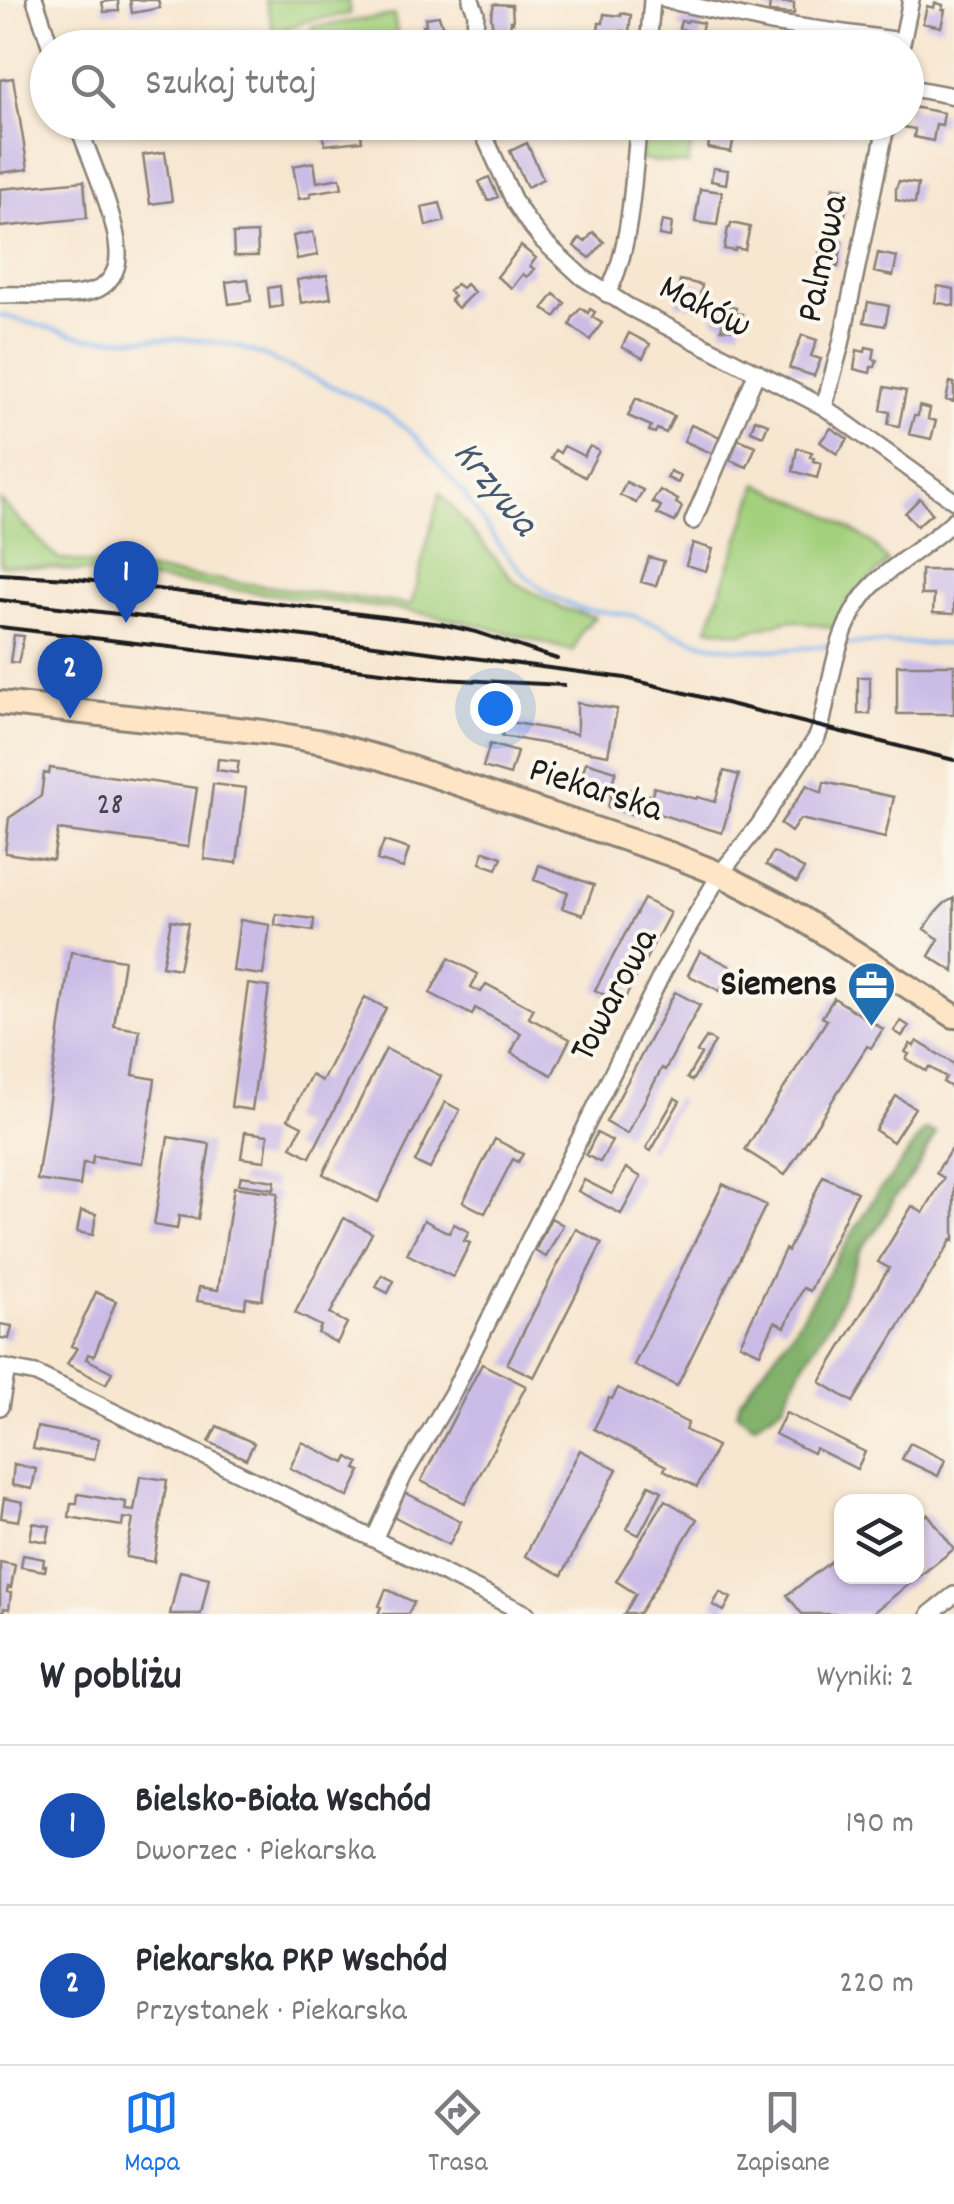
<!DOCTYPE html>
<html lang="pl">
<head>
<meta charset="utf-8">
<style>
	body { margin:0; font-family:Dekko,sans-serif; background:#f2f2f3; color:#2b2b33 }
	.controls { position:absolute; right:30px; bottom:30px; display:grid; overflow:hidden; border-radius:20px; box-shadow:0 2px 8px #0004 }
	.controls button { width:90px; height:90px; display:grid; place-items:center; padding:0; border:0; border-bottom:2px solid #e1e1e2; background:#fff; color:#2b2b33; font:50px sans-serif }
	.you { position:absolute; left:495px; top:708px; width:35px; height:35px; margin:-25px; border:8px solid #fff; border-radius:50%; background:#1a73e8; box-shadow:0 0 0 15px #1a73e833 }
	.badge { display:grid; place-items:center; width:65px; height:65px; border-radius:50%; background:#1a73e8; color:#fff; font-size:32px; font-weight:700 }
	.pin { position:absolute; translate:-50% -82px; filter:drop-shadow(0 2px 5px #0008) }
	.pin::after { content:''; position:absolute; top:52px; width:35px; height:30px; background:inherit; clip-path:polygon(0 0,100% 0,50% 100%) }
	.list { margin:0; padding:0; list-style:none }
	h2 { display:flex; justify-content:space-between; align-items:center; height:130px; margin:0; padding:0 40px; font-size:42px }
	h2 small { font-size:32px; font-weight:400; color:#7c7c81 }
	.list li { display:grid; grid-template-columns:65px 1fr auto; gap:30px; align-items:center; box-sizing:border-box; height:160px; padding:0 40px; border-top:2px solid #e1e1e2 }
	.list b { display:block; font-size:38px; white-space:nowrap }
	.list p { margin:0; font-size:32px; white-space:nowrap; color:#7c7c81 }
	.list em { font-size:32px; font-style:normal; color:#7c7c81 }
	.icon { flex:none; width:55px; height:55px; fill:none; stroke:currentColor; stroke-width:2; stroke-linecap:round; stroke-linejoin:round }
	.map { position:relative; flex:none; width:954px; height:1614px; overflow:hidden }
	.search { position:absolute; background:#fff; box-shadow:0 2px 8px #0004; left:30px; right:30px; top:30px; height:110px; display:flex; align-items:center; gap:25px; box-sizing:border-box; padding:0 35px; border-radius:55px; color:#7c7c81; font-size:38px }
	.sheet { height:450px; background:#fff }
	nav { display:flex; justify-content:space-around; align-items:center; box-sizing:border-box; height:140px; border-top:2px solid #e1e1e2; background:#fff; font-size:28px; color:#7c7c81 }
	nav a { display:grid; justify-items:center; gap:5px }
	nav .on { color:#1a73e8 }
	.map>svg:first-child { display:block }
</style>
</head>
<body>
<div class="map">
<svg width="954" height="1614" viewBox="0 0 954 1614">
	<rect width="100%" height="100%" fill="#fbf7ec"/>
	<filter id="ink" filterUnits="userSpaceOnUse"><feTurbulence type="fractalNoise" baseFrequency=".01" numOctaves="2"/><feDisplacementMap in="SourceGraphic" scale="20" xChannelSelector="R" yChannelSelector="G"/><feConvolveMatrix kernelMatrix="1 2 1 2 8 2 1 2 1" color-interpolation-filters="sRGB"/></filter>
	<filter id="wash" filterUnits="userSpaceOnUse"><feTurbulence type="fractalNoise" baseFrequency=".0048" numOctaves="4" result="noise"/><feDisplacementMap in="SourceGraphic" scale="40" xChannelSelector="R" yChannelSelector="G"/><feGaussianBlur stdDeviation="2.25" result="paint"/><feColorMatrix in="noise" values="0 0 0 0 0 0 0 0 0 0 0 0 0 0 0 0 0 1.4 0 .05"/><feComposite in="paint" operator="in"/></filter>
	<g filter="url(#wash)">
		<rect width="100%" height="100%" fill="#f7e6d0"/>
		<path fill="#a3d07d" stroke="#60764c" stroke-width="2.5" d="M265 0H348L350 14 306 21 275 33Z
			M394 15 399 47H317L312 27Z
			M645 123H695L688 165 640 160Z
			M758 484 823 512 871 542 888 562 848 601 837 629 791 620 742 633 708 628Z
			M440 493 515 582 561 608 595 617 582 630 573 651 479 625 410 611 53 568 0 565V500L58 559 411 605Z"/>
		<path fill="#82b26c" stroke="#4f6744" stroke-width="2.5" d="M925 1130 936 1133 915 1172 895 1197 882 1222 861 1249 834 1315 800 1370 783 1405 754 1425 737 1413 740 1400 792 1332 879 1190C898 1173 908 1149 925 1130Z"/>
		<g fill="none" stroke-linecap="round" stroke-linejoin="round">
			<path stroke="#82b6f0" stroke-width="4" d="M0 315 86 338 191 339 233 345 262 355 358 398 385 412 416 437 464 494 502 549 527 577 551 596 580 609 631 615 658 625 676 634 706 644 737 649 781 650 834 645
				M844 644 869 643 954 644"/>
		</g>
		<g id="blocks">
			<path fill="#cbbbe7" d="M118 0 119 11 104 12 102 2Z
				M130 0H158L160 8 132 13Z
				M770 2 794 3V14L769 12Z
				M935 3 943 5 942 10H945L941 27 923 23 927 6 934 8Z
				M494 4 512 5 513 22 511 21 510 31 504 34 493 30 491 16Z
				M621 13 631 15 629 32 622 31V48H607L609 34 598 32 599 23H603L604 14 621 16Z
				M439 16 443 28H446L448 37H444L445 44 426 46 423 25H426L425 18Z
				M688 20 703 23 698 48 682 45 685 30 679 28 681 21 687 22Z
				M787 34 796 36V40L804 41 803 48H781L782 38 786 39Z
				M13 78 28 169 0 173V80Z
				M907 106 944 113 942 125 936 124 933 141 914 137 915 129 903 127 904 122H906Z
				M330 122H359L362 141 325 145 322 127 330 125Z
				M511 122H526L524 132 510 129Z
				M841 122H860L858 130 840 126Z
				M712 127 735 131 731 152 708 148Z
				M527 143 543 179 527 187 510 151Z
				M165 152 172 201 150 204 143 155Z
				M314 162 317 182 340 178 342 188 310 193 311 197 299 199 293 166Z
				M713 168 728 170 726 184 711 181Z
				M489 177 498 197 488 201 479 182Z
				M84 181 87 218 0 227V189Z
				M899 181 918 184 915 204 896 200V188Z
				M833 187 848 190 845 215 827 211Z
				M700 189 722 192 717 225 695 222Z
				M440 203 445 221 426 226 422 207Z
				M662 221 672 223 670 237 659 235Z
				M731 223 750 227 745 250 735 248V251L724 249 728 228H730Z
				M313 232 318 255 297 259 293 236Z
				M593 232 604 242 590 258 574 246 580 238 585 242Z
				M257 233 258 256H234L233 234Z
				M823 237 842 242 838 267 826 265 827 261 818 258Z
				M521 246 536 258 530 266 534 269 527 277 523 274 512 288 497 277Z
				M878 253 897 257 893 276 874 272Z
				M327 275 331 298 301 303 297 280Z
				M248 279 251 301 229 304 226 282Z
				M680 280 702 285 698 307 676 304Z
				M456 284 462 288 466 284 474 292 458 308 450 300 454 296 449 291Z
				M280 286 282 306 270 308 268 288Z
				M938 286 954 289V306L935 302Z
				M554 294 565 303 555 317 543 308Z
				M868 302 889 306 885 326 864 322Z
				M717 304 736 308 735 313 743 314 740 330 721 329 723 322 714 320Z
				M581 308 588 313 590 309 595 312 592 317 602 323 590 340 570 325 573 317Z
				M629 333 650 344 643 358 622 347Z
				M802 335 817 340 811 356 821 359 814 376 789 368Z
				M866 347 875 349 873 359 877 360 875 367H871L870 373 854 369 857 350 865 352Z
				M950 382 954 383V402L946 400Z
				M885 387 906 391 899 426 888 424 890 412 881 410Z
				M636 398 674 416 666 433 657 429 655 433 649 431 651 426 628 416Z
				M919 406 930 409 928 419 936 421 931 439 909 434 914 416H918Z
				M755 419 768 424 763 436 751 431Z
				M691 425 720 437 713 454 684 441Z
				M831 428 848 439 837 454 820 442Z
				M738 439 756 446 747 467 730 460Z
				M564 446 584 456 590 446 599 451 585 477 551 458 555 450 560 453Z
				M797 448 812 452 810 457 814 458 813 461 821 463 817 478 793 471Z
				M670 471 681 476 678 483 667 478Z
				M626 482 643 490 636 503 620 495Z
				M660 490 678 500 676 503 682 507 675 522 657 514 661 506 652 502Z
				M920 498 932 513 917 526 905 513Z
				M693 543 713 549 706 571 686 565Z
				M649 557 664 561 656 586 641 582Z
				M921 570H954V614L933 613 934 595H921Z
				M14 635 24 636 18 663 10 662Z
				M897 665H954V714H897Z
				M858 677H870V714H858Z
				M577 703 617 709 608 755 502 736 504 721 577 734Z
				M490 744 517 752 510 775 483 767Z
				M218 759 239 761 237 773 217 770Z
				M586 762 616 771 608 794 579 785Z
				M50 768 197 788 188 847 58 830 53 860 5 853 9 818 41 796 44 773 49 774Z
				M724 771 739 775 722 833 639 808 637 816 608 807 614 785 652 796 654 787 696 799 697 797 715 802Z
				M824 782 894 797 885 838 800 819 791 832 780 824 807 785 822 793Z
				M213 784 246 788 237 863 204 859Z
				M384 841 409 849 403 868 377 860Z
				M484 851 502 857 497 869 480 863Z
				M773 852 804 869 797 882 766 865Z
				M539 865 594 885 583 915 562 908 568 892 534 880Z
				M954 898V972L929 956 939 939 924 929 936 912 945 903Z
				M644 899 670 913 622 1004 595 990Z
				M276 914 314 919 313 931 275 925Z
				M171 920 188 923 179 969 162 966Z
				M240 920 270 925 263 975 233 971Z
				M700 951 732 967 720 991 688 975Z
				M71 952 124 960 114 1026 140 1030 133 1075 155 1079 143 1163 93 1156 92 1164 83 1163 80 1186 37 1180Z
				M449 958 478 974 471 987 481 992 486 984 533 1009 529 1018 570 1039 552 1075 511 1053 521 1033 475 1008 472 1015 430 993Z
				M248 984 269 987 252 1110 231 1107Z
				M675 992 700 1005 665 1070 662 1068 627 1134 606 1122Z
				M365 997 386 1008 310 1157 291 1147 302 1126 288 1119 311 1075 322 1081Z
				M834 998 883 1029 871 1048 867 1046 785 1175 745 1150 827 1020 822 1017Z
				M901 1021 909 1026 902 1036 894 1031Z
				M707 1037 715 1042 692 1081 687 1078 701 1054 697 1052Z
				M917 1041 954 1064V1081L951 1087 943 1082 946 1077 929 1067 926 1071 906 1059 909 1054 905 1052 910 1044 914 1046Z
				M386 1049 441 1076 378 1202 323 1174Z
				M896 1096 915 1108 893 1142 875 1130Z
				M675 1098 680 1101 651 1151 646 1148Z
				M445 1102 460 1110 430 1169 415 1162Z
				M245 1132 268 1135 265 1161 241 1158Z
				M597 1133 612 1141 600 1162 586 1155Z
				M168 1137 210 1144 198 1219 179 1216 177 1229 154 1225Z
				M495 1139 523 1154 518 1162 513 1159 485 1213 463 1202Z
				M954 1144V1241L952 1239 853 1402 820 1382 889 1268 878 1262 912 1206 923 1213 944 1178 936 1173Z
				M626 1168 641 1177 621 1214 578 1191 584 1180 612 1194Z
				M241 1176 275 1181 274 1189 239 1184Z
				M823 1176 857 1192 810 1291 803 1288 785 1327 775 1322 760 1353 740 1344 785 1249 788 1251Z
				M723 1184 766 1205 677 1386 634 1365Z
				M234 1187 278 1193 262 1300 246 1298 245 1308 197 1301 199 1287 218 1290Z
				M81 1211 96 1214 93 1235 77 1232Z
				M344 1218 372 1233 330 1314 347 1323 337 1343 318 1333 321 1326 295 1313Z
				M551 1218 563 1225 546 1257 535 1251Z
				M424 1220 449 1233 454 1224 469 1232 464 1241 470 1243 453 1277 407 1254Z
				M576 1229 602 1243 534 1377 507 1364Z
				M382 1275 394 1281 388 1293 376 1287Z
				M96 1292 116 1301 94 1356 88 1354 86 1359 112 1372 106 1384 67 1364 77 1348 71 1346Z
				M0 1324 12 1326 9 1339 0 1338Z
				M482 1364 526 1386 465 1503 421 1481Z
				M618 1388 688 1423 685 1430 717 1446 697 1487 664 1470 666 1466 594 1429 609 1398 612 1399Z
				M786 1413 865 1452 857 1469 815 1448 813 1453 775 1434Z
				M217 1426 254 1443 246 1459 209 1442Z
				M37 1427 99 1439 94 1460 33 1449Z
				M302 1442 345 1463 348 1457 359 1463 356 1469 361 1471 348 1497 290 1468Z
				M910 1443 945 1460 938 1476 902 1459Z
				M580 1450 617 1469 562 1575 525 1556Z
				M14 1464 36 1469 32 1489 12 1485Z
				M140 1476 167 1480 154 1562 126 1557 133 1519 123 1518 122 1526 69 1517 71 1503H77L78 1494 126 1502 125 1510 134 1511Z
				M649 1485 662 1491 639 1535 627 1529Z
				M404 1492 461 1521 449 1545 395 1517Z
				M4 1498 23 1502 19 1521 1 1518Z
				M665 1500 697 1519 639 1614H624L636 1594 616 1581Z
				M928 1514 954 1549 871 1614H802L787 1595 842 1553V1576H916V1523Z
				M33 1523 50 1526 47 1542 30 1539Z
				M23 1555 44 1559 43 1566H46L45 1571 21 1567Z
				M0 1562 15 1565 11 1588 8 1587 7 1592 11 1593 9 1609 4 1608 3 1613 0 1612Z
				M180 1571 209 1578 201 1614H170Z
				M386 1589 414 1602 408 1614H378L381 1607 379 1606Z
				M720 1592 731 1598 724 1611 713 1605Z"/>
		</g>
	</g>
	<g filter="url(#ink)">
		<use href="#blocks" fill-opacity="0" stroke="#8a8176" stroke-width="2.5"/>
		<g fill="none" stroke-linecap="round" stroke-linejoin="round">
			<defs>
				<path id="street" d="M35 0 51 48
					M471 0 476 13 474 48
					M666 0 771 23 902 41
					M648 48 652 0
					M901 48 911 0
					M906 87 954 96
					M478 122 514 201 527 221 543 241 582 277 629 307 824 407 954 501
					M607 294C632 250 633 173 639 122
					M0 295C29 293 66 300 93 291 108 287 118 271 118 256 119 221 89 157 77 122
					M824 407 841 344 887 122
					M693 521 757 372
					M0 1367 36 1374 527 1614
					M0 1407 7 1368
					M374 1539 403 1477 453 1392 664 970 720 874 759 825 817 737 821 726C832 677 837 620 875 583 899 560 930 544 954 520
					M930 1614 954 1595"/>
				<path id="secondary" d="M0 703 264 732 323 742 381 758 670 854 720 874 782 906 954 1016"/>
			</defs>
			<use href="#street" stroke="#8a8176" stroke-width="20"/>
			<use href="#secondary" stroke="#8a8176" stroke-width="28"/>
			<use href="#street" stroke="#fff" stroke-width="15"/>
			<use href="#secondary" stroke="#fde5c5" stroke-width="22"/>
			<path stroke="#1c1c1c" stroke-width="4" d="M0 574 69 578 441 624 476 632 557 659
				M0 600 329 639 625 678 954 760
				M0 627 441 679 564 685"/>
		</g>
	</g>
	<defs>
		<symbol id="office-pin" viewBox="-11 -11 22 30"><path d="M0 17L-7.5 6A9.5 9.5 0 1 1 7.5 6Z" fill="#1f6fb2" stroke="#fbf7ec"/><path d="M-6-3h4V-5.5h4V-3h4V5H-6ZM-1-4.5V-3h2v-1.5ZM-6 0V1H6V0Z" fill="#fff"/></symbol>
	</defs>
	<g fill-rule="evenodd">
		<use href="#office-pin" x="844" y="958" width="55" height="75"/>
	</g>
	<g text-anchor="middle" dominant-baseline="central" stroke-width="8" stroke-linejoin="round" paint-order="stroke">
		<g font-size="32" fill="#48444f">
			<text x="110" y="807">28</text>
		</g>
		<g font-size="38" fill="#1c1c1c" stroke="#fbf7ec">
			<text transform="translate(825 259) rotate(-78)">Palmowa</text>
			<text transform="translate(704 309) rotate(27)">Maków</text>
			<text transform="translate(595 792) rotate(18)">Piekarska</text>
			<text transform="translate(616 996) rotate(-62)">Towarowa</text>
		</g>
		<g font-size="38" font-weight="bold" fill="#1c1c1c" stroke="#fbf7ec" text-anchor="end">
			<text x="837" y="986">Siemens</text>
		</g>
		<g font-size="40" font-style="italic" fill="#455a71" stroke="#fbf7ec">
			<text transform="translate(493 490) rotate(51)">Krzywa</text>
		</g>
	</g>
</svg>
<div class="controls">
<button><svg class="icon" aria-label="layers" viewBox="0 0 24 24"><path d="M12 4l9 5-9 5-9-5zM3 14l9 5 9-5"/></svg></button>
</div>
<div class="you"></div>
<div class="pin badge" style="left:126px;top:623px;background:#1a4fb4">1</div>
<div class="pin badge" style="left:70px;top:719px;background:#1a4fb4">2</div>
<div class="search"><svg class="icon" aria-label="search" viewBox="0 0 24 24"><circle cx="10" cy="10" r="6"/><path d="M15 15l6 6"/></svg>Szukaj tutaj</div>
</div>
<section class="sheet">
<h2>W pobliżu<small>Wyniki: 2</small></h2>
<ul class="list">
<li><span class="badge" style="background:#1a4fb4">1</span><div><b>Bielsko-Biała Wschód</b><p>Dworzec · Piekarska</p></div><em>190 m</em></li>
<li><span class="badge" style="background:#1a4fb4">2</span><div><b>Piekarska PKP Wschód</b><p>Przystanek · Piekarska</p></div><em>220 m</em></li>
</ul>
</section>
<nav>
<a class="on"><svg class="icon" aria-label="map" viewBox="0 0 24 24"><path d="M3 6l6-2 6 2 6-2v14l-6 2-6-2-6 2zM9 4v14M15 6v14"/></svg>Mapa</a>
<a><svg class="icon" aria-label="directions" viewBox="0 0 24 24"><path d="M12 3l9 9-9 9-9-9zM9 14v-3h6M13 9l2 2-2 2"/></svg>Trasa</a>
<a><svg class="icon" aria-label="saved" viewBox="0 0 24 24"><path d="M7 4h10v16l-5-4-5 4z"/></svg>Zapisane</a>
</nav>
</body>
</html>
